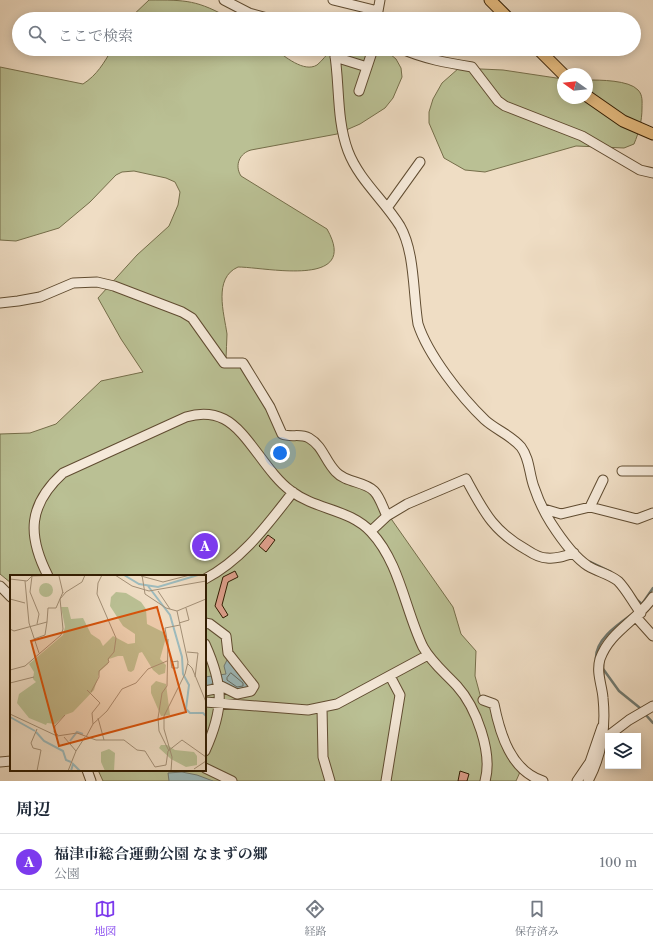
<!DOCTYPE html>
<html lang="ja">
<head>
<meta charset="utf-8">
<style>
	body { margin:0; font-family:"Libre Caslon Text","Noto Serif JP",serif; background:#f2f2f3; color:#1f2937 }
	.controls { position:absolute; right:12px; bottom:12px; display:grid; overflow:hidden; border-radius:0px; box-shadow:0 2px 10px #0003 }
	.controls button { width:36px; height:36px; display:grid; place-items:center; padding:0; border:0; border-bottom:1px solid #e0e1e3; background:#fff; color:#1f2937; font:20px sans-serif }
	.compass { position:absolute; left:557px; top:68px; width:36px; height:36px; border-radius:50%; background:#fff; box-shadow:0 2px 10px #0003; rotate:285deg }
	.you { position:absolute; left:280px; top:453px; width:14px; height:14px; margin:-10px; border:3px solid #fff; border-radius:50%; background:#1a73e8; box-shadow:0 0 0 6px #1a73e833 }
	.badge { display:grid; place-items:center; width:26px; height:26px; border-radius:50%; background:#7c3aed; color:#fff; font-size:13px; font-weight:700 }
	.pin { position:absolute; translate:-50% -50%; border:2px solid #fff; box-shadow:0 1px 4px #0006 }
	.list { margin:0; padding:0; list-style:none }
	h2 { display:flex; justify-content:space-between; align-items:center; height:52px; margin:0; padding:0 16px; font-size:17px }
	h2 small { font-size:13px; font-weight:400; color:#747a83 }
	.list li { display:grid; grid-template-columns:26px 1fr auto; gap:12px; align-items:center; box-sizing:border-box; height:56px; padding:0 16px; border-top:1px solid #e0e1e3 }
	.list b { display:block; font-size:15px; white-space:nowrap }
	.list p { margin:0; font-size:13px; white-space:nowrap; color:#747a83 }
	.list em { font-size:13px; font-style:normal; color:#747a83 }
	.icon { flex:none; width:22px; height:22px; fill:none; stroke:currentColor; stroke-width:2; stroke-linecap:round; stroke-linejoin:round }
	.map { position:relative; flex:none; width:653px; height:781px; overflow:hidden }
	.search { position:absolute; background:#fff; box-shadow:0 2px 10px #0003; left:12px; right:12px; top:12px; height:44px; display:flex; align-items:center; gap:10px; box-sizing:border-box; padding:0 14px; border-radius:22px; color:#747a83; font-size:15px }
	.sheet { height:108px; background:#fff }
	nav { display:flex; justify-content:space-around; align-items:center; box-sizing:border-box; height:56px; border-top:1px solid #e0e1e3; background:#fff; font-size:11px; color:#747a83 }
	nav a { display:grid; justify-items:center; gap:2px }
	nav .on { color:#7c3aed }
	.map>svg:first-child { display:block }
</style>
</head>
<body>
<div class="map">
<svg width="653" height="781" viewBox="0 0 653 781">
	<rect width="100%" height="100%" fill="#efddc4"/>
	<filter id="stains"><feTurbulence type="fractalNoise" baseFrequency=".005" numOctaves="4"/><feColorMatrix values="0 0 0 0 .2 0 0 0 0 .09 0 0 0 0 .02 0 0 0 .5 -.17"/></filter>
	<radialGradient id="worn" r=".72"><stop offset=".6" stop-color="#630" stop-opacity="0"/><stop offset="1" stop-color="#630" stop-opacity=".3"/></radialGradient>
	<path fill="#bac094" stroke="#756e4a" d="M149 0C187 0 197 0 231 19H129Z
		M112 49H275C284 56 304 73 317 65 322 61 327 54 332 49H384L396 59 401 68 402 77 393 98 385 108 360 124 337 134 251 150C240 153 234 165 241 176L327 229C361 289 265 267 238 267 213 278 224 313 227 334 227 342 226 351 226 359H243L284 432H301L340 473 366 483 453 607 461 634 476 651 475 676 482 702 491 706 520 772 516 781H103L98 770H205V576H11V583L0 574V434L30 433 56 424 101 381 143 372 121 339 98 298 137 255 169 226 178 205 180 192 175 182 166 178 134 171 122 172 116 175 90 202 59 228 16 241 0 240V67L83 84C97 75 104 63 112 49Z
		M459 68 503 70 563 79V98H587V80C600 80 629 80 638 90 643 95 642 102 642 108 642 121 639 132 634 144L624 148 576 146 485 172 465 170 444 158 429 123V112L433 99 442 83Z"/>
	<path fill="#9dbabc" stroke="#717a71" d="M227 660 231 661C236 671 246 677 250 688L239 691 212 683V686H205V677L226 674 224 666Z
		M182 772 197 775 213 781H169L168 773Z"/>
	<g fill="none" stroke-linecap="round" stroke-linejoin="round">
		<path stroke="#666a5e" stroke-width="1" d="M231 673 243 683V686L237 687 227 680V678Z"/>
		<path stroke="#717a71" stroke-width="2.5" d="M590 562 611 572
			M637 600 642 604 653 588
			M596 659C595 640 617 625 631 615
			M601 666 619 691 640 708
			M645 714 653 723"/>
	</g>
	<path fill="#dd9f8b" stroke="#301b00" d="M268 535 275 540 266 552 259 546Z
		M235 571 238 577 228 582 222 605 228 615 223 618 215 606 223 577Z
		M460 771 469 774 467 781H458Z"/>
	<g fill="none" stroke-linecap="round" stroke-linejoin="round">
		<defs>
			<path id="minor" d="M224 0 249 13 271 19
				M333 0 378 11 380 0
				M334 49C340 83 336 119 348 151 359 180 384 200 400 226 415 252 413 294 418 324 428 355 461 397 485 420 496 430 511 435 521 447 530 459 529 474 534 487 538 499 544 512 551 523 560 537 574 557 588 566 598 572 609 574 618 581 627 590 633 603 641 613
				M402 49C424 59 448 63 472 67L498 101 505 106 582 136 640 170 653 173
				M335 57 367 67
				M359 91 373 49
				M387 208 420 162
				M0 303 18 301 40 297 73 283 97 282 114 286 182 312 192 318 224 363H243L270 407 282 434C291 438 300 433 309 438 323 446 325 461 336 472 346 483 364 481 374 491 380 497 383 508 387 516
				M622 471H653
				M590 507 603 480
				M544 509 561 514 590 507 637 519 653 513
				M371 531 387 516 407 504 466 479C484 512 493 531 527 550 533 554 540 558 547 558 557 559 565 556 574 553
				M48 576C27 535 28 505 63 473L186 417C199 413 212 413 224 419 248 431 266 473 291 491 316 510 350 509 371 532 400 563 405 610 423 647 432 663 445 673 457 686 476 707 493 753 485 781
				M205 579C243 559 267 525 293 492
				M0 586 11 597
				M636 617 653 636
				M205 623 210 624 226 636 228 653 254 686 251 691 237 694 219 685
				M205 644C224 686 224 709 205 751
				M205 691 220 688
				M483 700 494 704C500 734 511 771 543 781
				M205 702 308 710 337 704 428 655
				M322 708 323 757 330 781
				M608 736 629 720 653 706
				M0 762 11 761
				M205 768 232 781
				M87 770 91 781
				M386 781 400 695 390 676
				M577 781 590 762 602 727
				M588 781C602 755 606 727 603 698 602 685 596 673 600 659 610 631 637 621 653 597"/>
			<path id="major" d="M490 0 509 19
				M538 49 563 74
				M587 96 623 121 653 134"/>
		</defs>
		<use href="#minor" stroke="#604c31" stroke-width="11"/>
		<use href="#major" stroke="#301b00" stroke-width="13"/>
		<use href="#minor" stroke="#f5e9d9" stroke-width="9"/>
		<use href="#major" stroke="#e8be82" stroke-width="11"/>
	</g>
	<g transform="translate(10 575)">
		<rect width="196" height="196" fill="#efddc4"/>
		<path d="M29 15a7 7 0 1 1 14 0a7 7 0 1 1-14 0ZM106 17 116 18 131 27 136 34 137 49 155 58V66L150 84 156 90 155 98 149 100 143 95 132 77 129 78 124 95 121 97 118 96 113 81H108L99 84 98 89 90 96 84 115 63 137 55 140 45 149 37 148 36 150 19 143 7 128 9 119 26 107 23 104 24 97 19 89 53 60 55 52 51 32H58L61 44 73 43 81 59 90 65 93 71 103 61 118 69 125 68V59L113 51 100 31 101 22ZM146 106 156 109 160 140 151 141 141 118V111ZM157 170 165 175 184 177 187 181V190L176 192 161 184 149 173 151 170ZM99 174 105 178 104 196H95L91 187V177Z" fill="#bac094"/>
		<path fill="none" stroke="#9dbabc" stroke-width="2" d="M114 0 129 9 148 12 188 0M138 11 160 40 172 82 173 99 179 110 176 134 180 138H193L196 141M0 142 25 156M26 157 34 166 53 176 56 185 61 187M60 166 67 157 73 159M61 196 63 189 70 196"/>
		<path fill="none" stroke="#a38f76" stroke-width="1" d="M105 0 122 11 139 16 196 6M132 0 135 19 156 33 167 36M22 1 20 17 29 39 27 49M49 1 53 18M131 1 153 7 180 0M0 4 17 6 22 1 49 0M15 6 19 48 29 78M148 16 160 34M0 24 15 28M169 48 179 45 176 33M0 54 4 56 37 47 38 33H46L53 17M24 64 35 60 37 47M158 64 157 111 152 118 148 143 149 156 159 176M177 77 188 78 185 102M162 87 168 86V93H162L155 53 170 50M178 89 182 93 196 127M0 95 15 91 51 60 53 54 50 24 56 17 72 7 75 0M0 108 24 102M77 115 90 128 82 138 83 149M81 117 89 102V96L99 87 98 84 104 77 106 63 87 19 88 8 92 0M0 139 47 161 67 158 86 165H114L127 175 135 176 145 192 156 190 158 176 172 165 196 182M88 143 94 165M27 154 21 168 23 173 31 175 27 196M48 160 44 157 45 151 55 140M54 162 66 176 58 196M76 162 83 149 97 136 112 114 126 108 138 94 157 86M66 176 75 162M184 194 196 186M161 196 162 182 154 154V141L175 99 178 87 167 36 196 24"/>
		<path fill="#d6530b" fill-opacity="0.15" stroke="#d6530b" stroke-width="2" d="M147 32 176 137 49 171 21 66Z"/>
		<rect width="196" height="196" fill="none" stroke="#301b00" stroke-width="2"/>
	</g>
	<rect width="100%" height="100%" filter="url(#stains)"/>
	<rect width="100%" height="100%" fill="url(#worn)"/>
</svg>
<div class="controls">
<button><svg class="icon" aria-label="layers" viewBox="0 0 24 24"><path d="M12 4l9 5-9 5-9-5zM3 14l9 5 9-5"/></svg></button>
</div>
<svg class="compass" viewBox="-18 -18 36 36"><path d="M0-13l5 13h-10z" fill="#e53935"/><path d="M0 13l5-13h-10z" fill="#747a83"/></svg>
<div class="you"></div>
<div class="pin badge" style="left:205px;top:546px">A</div>
<div class="search"><svg class="icon" aria-label="search" viewBox="0 0 24 24"><circle cx="10" cy="10" r="6"/><path d="M15 15l6 6"/></svg>ここで検索</div>
</div>
<section class="sheet">
<h2>周辺<small></small></h2>
<ul class="list">
<li><span class="badge">A</span><div><b>福津市総合運動公園 なまずの郷</b><p>公園</p></div><em>100 m</em></li>
</ul>
</section>
<nav>
<a class="on"><svg class="icon" aria-label="map" viewBox="0 0 24 24"><path d="M3 6l6-2 6 2 6-2v14l-6 2-6-2-6 2zM9 4v14M15 6v14"/></svg>地図</a>
<a><svg class="icon" aria-label="directions" viewBox="0 0 24 24"><path d="M12 3l9 9-9 9-9-9zM9 14v-3h6M13 9l2 2-2 2"/></svg>経路</a>
<a><svg class="icon" aria-label="saved" viewBox="0 0 24 24"><path d="M7 4h10v16l-5-4-5 4z"/></svg>保存済み</a>
</nav>
</body>
</html>
